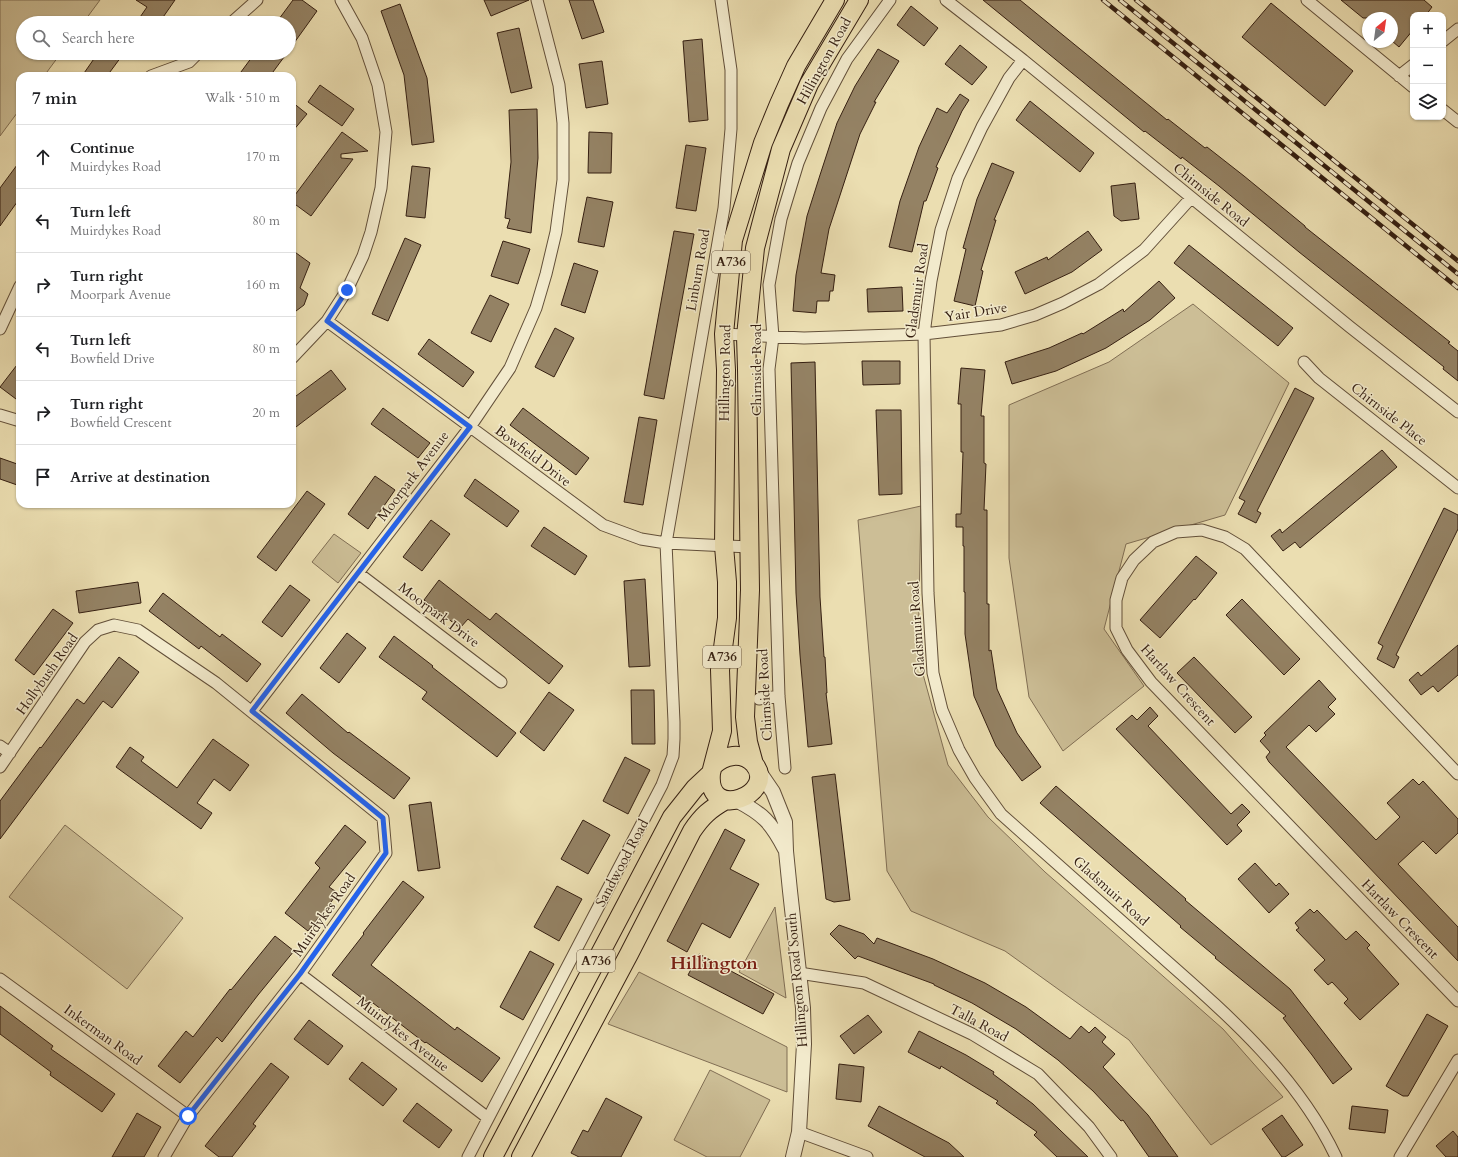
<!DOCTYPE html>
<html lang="en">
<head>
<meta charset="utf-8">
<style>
	body { margin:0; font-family:Cardo,serif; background:#f6f6f6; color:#202124 }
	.controls { position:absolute; right:12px; top:12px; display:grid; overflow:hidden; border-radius:8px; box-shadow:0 1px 3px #0004 }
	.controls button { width:36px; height:36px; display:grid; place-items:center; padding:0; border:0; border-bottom:1px solid #e0e0e0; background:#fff; color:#202124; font:20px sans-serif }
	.compass { position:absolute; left:1362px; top:12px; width:36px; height:36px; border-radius:50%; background:#fff; box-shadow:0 1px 3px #0004; rotate:29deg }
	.stop { position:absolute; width:12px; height:12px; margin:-9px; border:3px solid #2563eb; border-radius:50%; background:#fff }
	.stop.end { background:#2563eb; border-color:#fff; box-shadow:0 1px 4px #0008 }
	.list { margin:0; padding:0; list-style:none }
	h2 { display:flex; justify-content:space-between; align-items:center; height:52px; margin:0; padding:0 16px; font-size:17px }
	h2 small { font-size:13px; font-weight:400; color:#757577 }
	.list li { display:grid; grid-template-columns:26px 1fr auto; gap:12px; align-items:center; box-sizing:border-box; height:64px; padding:0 16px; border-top:1px solid #e0e0e0 }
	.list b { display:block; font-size:15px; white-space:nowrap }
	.list p { margin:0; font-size:13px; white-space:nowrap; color:#757577 }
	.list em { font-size:13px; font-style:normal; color:#757577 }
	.icon { flex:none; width:22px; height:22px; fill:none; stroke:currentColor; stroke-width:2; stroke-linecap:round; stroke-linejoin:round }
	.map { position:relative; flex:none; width:1458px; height:1157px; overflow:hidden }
	.search { position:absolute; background:#fff; box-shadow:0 1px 3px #0004; left:16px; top:16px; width:280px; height:44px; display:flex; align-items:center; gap:10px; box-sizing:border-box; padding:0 14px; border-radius:22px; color:#757577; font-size:15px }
	.panel { position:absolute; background:#fff; box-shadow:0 1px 3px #0004; left:16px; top:72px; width:280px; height:436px; border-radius:12px }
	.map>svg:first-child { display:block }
</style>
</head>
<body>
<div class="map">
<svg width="1458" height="1157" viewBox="0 0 1458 1157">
	<rect width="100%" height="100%" fill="#ebdeb1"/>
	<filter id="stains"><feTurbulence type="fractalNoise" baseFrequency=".005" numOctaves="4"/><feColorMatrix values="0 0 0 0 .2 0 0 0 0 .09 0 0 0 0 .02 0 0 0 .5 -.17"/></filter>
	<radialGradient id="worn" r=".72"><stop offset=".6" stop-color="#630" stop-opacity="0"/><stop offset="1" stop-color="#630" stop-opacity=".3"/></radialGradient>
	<path fill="#ccbe96" stroke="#806e54" d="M0 0H100L83 23H23V53H61L44 76H20V109L0 136Z
		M1193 304 1289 383 1225 515 1126 544 1104 629 1144 686 1063 751 1029 697 1009 558V405L1109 362Z
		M921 506 918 656 948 765 988 817 1045 872 1223 1029 1283 1097 1211 1145 1129 1040 1005 951 911 911 887 871 858 520Z
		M334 534 361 553 338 583 312 562Z
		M65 825 183 918 127 989 9 897Z
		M775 907 786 998 739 972Z
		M639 972 787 1047V1092L608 1024Z
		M710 1070 770 1100 740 1157H707L674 1140Z"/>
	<path fill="#948264" stroke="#351f11" d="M136 0H175L159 23H136L147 7Z
		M293 0H302L317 11 289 50V23H276Z
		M484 0H529L491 16Z
		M569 0H593L604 32 582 39Z
		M983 0H1020L1167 120 1168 119 1205 148 1207 147 1244 176 1305 226V227L1450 342 1448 343 1458 351V381L1443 369 1444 367 1299 252 1219 186 1182 157 1181 159 1145 131 1144 132Z
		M1341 0H1424L1432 7 1426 15H1413V30L1399 47 1392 41V18H1363Z
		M1271 3 1353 71 1325 106 1242 37Z
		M400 4 427 78 434 142 412 145 404 75 381 11Z
		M911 6 938 28 924 46 897 25Z
		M519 28 532 88 511 93 497 33Z
		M702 39 708 120 689 122 683 41Z
		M960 45 987 67 972 85 945 64Z
		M878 49 899 61 874 102H876L860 134 829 229 821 273 835 275 833 291H830L829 301H817L816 313 793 311 796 275 807 216 820 175 837 123 855 86Z
		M98 53H124L107 76H82Z
		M255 53H287L270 76H238Z
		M602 61 608 104 586 108 579 64Z
		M320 85 354 109 342 126 308 102Z
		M960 94 969 100 962 111 936 167 938 168 926 201H924L912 252 889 247 900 201 919 147 937 108 947 113Z
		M1030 101 1094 153 1080 172 1016 120Z
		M292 102 307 114 292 132Z
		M537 109 538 158 531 233 507 228 510 219 505 218 511 162 509 110Z
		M342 132 368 151 341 154V158L353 159 311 216 292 202V199Z
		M589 132 612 133 611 173H588Z
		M686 145 706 148 696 211 676 208Z
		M20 161V198L0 226V188Z
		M992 163 1014 172 994 220H996L981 270 983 271 975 306 954 301 966 249 963 248 977 199Z
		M412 166 430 168 425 218 406 216Z
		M1135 183 1139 219 1121 221 1114 216 1111 186Z
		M587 197 613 202 604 247 578 242Z
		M674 231 694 234 664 399 644 395Z
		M1088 231 1102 250 1072 272 1025 294 1015 272 1047 257 1048 260Z
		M405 238 421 245 388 321 372 314Z
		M503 241 530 249 518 284 491 276Z
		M1189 245 1293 328 1278 346 1174 263Z
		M292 250 310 263 300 288 308 294 304 305 292 314Z
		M574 263 598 271 585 313 561 305Z
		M1159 281 1175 298 1150 320 1106 348 1056 371 1012 384 1005 362 1049 348 1082 333 1083 334 1123 309 1124 312Z
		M902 287 903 311 868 312 867 289Z
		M490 295 509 304 491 342 471 333Z
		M555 328 574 338 554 377 535 367Z
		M429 339 474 372 463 387 418 354Z
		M20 361V402L0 387Z
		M862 361H900V384L863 385Z
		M815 362 820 597 824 657H825L827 693H826L832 744 808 747 800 655 796 593 791 363Z
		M961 368 985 370 981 416H984V463L986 464 984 510H987V604H989V651L991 650 997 689 1017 733 1041 767 1022 781 996 746 974 696 965 634V592H964V546H963V527H956V514H961L963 452H961V404H958Z
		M331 370 346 389 292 430V399Z
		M1295 388 1314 398 1257 511 1261 513 1256 523 1238 514 1245 501 1239 498Z
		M383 408 430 443 418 458 371 424Z
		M523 408 589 458 576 475 510 425Z
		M876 410H901L902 494 879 495Z
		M639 417 657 420 643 505 624 502Z
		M1382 450 1397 467 1300 548 1295 542 1283 551 1271 536 1280 529 1282 533Z
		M0 458 20 465V486L0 479Z
		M375 476 395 490 368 529 348 514Z
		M475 479 519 511 507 527 464 496Z
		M307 491 325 504 276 571 257 557Z
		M1444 508 1458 515V529L1396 655 1399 657 1394 668 1377 659 1383 646 1378 643Z
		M431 520 450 534 422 571 403 557Z
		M544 527 587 556 575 575 531 546Z
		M1196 556 1217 573 1195 600 1194 599 1160 638 1140 620Z
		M645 579 650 666 629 667 624 581Z
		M439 580 490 620 496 613 563 666 549 684 468 619 460 628 424 600Z
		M138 582 141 603 79 613 76 591Z
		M290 585 310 600 282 637 262 622Z
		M163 593 220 637 222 634 261 664 247 682 201 646 199 649 149 611Z
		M1242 599 1300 659 1284 675 1226 615Z
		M53 609 73 623 34 675 15 660Z
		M347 633 366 648 339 683 320 668Z
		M394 636 433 666 432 667 516 733 497 757 422 699 427 692 379 657Z
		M1458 645V675L1438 692 1433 686 1421 695 1409 680 1418 672 1421 676Z
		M119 657 139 672 112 708 103 701 0 839V801L40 747 41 748 77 699 84 704Z
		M1194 657 1252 717 1235 733 1177 673Z
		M1319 680 1336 699 1328 707 1335 714 1316 732 1309 725 1286 747 1376 840 1400 817 1387 803 1413 779 1419 785 1423 781 1458 819V833L1436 854 1423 841 1398 864 1458 927V961L1269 762 1266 757 1270 752 1260 741 1266 735 1264 733Z
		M631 690H654L655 744H632Z
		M549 692 574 710 544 751 520 732Z
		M302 694 348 733 349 732 410 778 394 799 333 753 286 713Z
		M1150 707 1158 716 1148 726 1231 814 1242 804 1250 812 1237 825 1242 831 1227 845 1116 729 1132 715 1137 720Z
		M213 739 249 765 230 791 214 779 197 803 212 813 201 829 116 767 130 747 144 757 141 761 177 788Z
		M625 757 650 770 628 814 603 801Z
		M835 774 850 900 834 902 826 899 812 777Z
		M1056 786 1186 899 1185 900 1290 989 1352 1069 1333 1084 1312 1055 1283 1018 1286 1016 1215 958 1216 957 1180 927 1181 926 1040 803Z
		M431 802 440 868 418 871 409 805Z
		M583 820 610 835 588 874 561 859Z
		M345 825 366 842 329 887 338 893 308 931 285 913 320 868 315 863Z
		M725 829 745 840 730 869 759 884 730 938 702 923 687 952 667 941Z
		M1255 863 1276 886 1279 883 1289 894 1269 913 1238 879Z
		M403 881 424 897 371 965 455 1030 457 1027 500 1058 482 1082 426 1042 425 1043 373 1003 371 1005 332 975 364 934 363 933Z
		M557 886 582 899 559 941 534 927Z
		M1310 909 1314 913 1317 910 1346 940 1356 931 1370 945 1367 948 1399 984 1360 1020 1344 1003 1348 999 1332 982 1328 985 1314 970 1325 960 1296 930 1299 928 1295 923Z
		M839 925 864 934 874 944 877 938 933 959 985 983 1026 1007 1070 1039 1081 1026 1089 1033 1095 1027 1106 1037 1102 1042 1115 1054 1103 1067 1148 1115 1178 1157H1149L1123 1120 1121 1121 1093 1091 1058 1060 1016 1029 972 1003 934 985V984L858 956 855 959 830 934Z
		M275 936 294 951 258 995 222 1042 217 1037 180 1083 158 1066 186 1031 193 1037 230 989 231 990Z
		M530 951 554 964 523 1020 500 1007Z
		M699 954 774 994 763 1014 688 975Z
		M0 1006 53 1046 51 1049 115 1094 102 1112 50 1075 51 1072 0 1034Z
		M1427 1014 1448 1026 1408 1096H1403L1386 1086Z
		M868 1015 882 1032 854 1054 840 1036Z
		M309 1020 343 1046 328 1065 294 1039Z
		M919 1031 966 1055 994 1072 993 1074 1033 1104 1088 1157H1057L1034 1135 1037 1132 996 1103 998 1101 941 1066 940 1069 908 1052Z
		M362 1062 397 1089 383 1106 349 1079Z
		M271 1063 289 1077 253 1124 256 1126 232 1157H219L205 1146Z
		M839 1064 864 1067 861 1102 836 1099Z
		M606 1098 642 1117 621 1157H579L571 1153 583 1130 588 1132Z
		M417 1103 452 1130 439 1148 403 1121Z
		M879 1106 949 1143 964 1157H925L868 1126Z
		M1352 1106 1388 1110 1385 1133 1349 1129Z
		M137 1113 161 1127 144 1157H112Z
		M1282 1115 1303 1145 1285 1157H1282L1262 1129Z
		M1453 1131 1458 1137V1157H1446L1436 1146Z"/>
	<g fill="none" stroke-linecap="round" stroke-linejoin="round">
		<defs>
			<path id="minor" d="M946 0 1023 60 1350 327 1458 412
				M1307 0 1413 87
				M231 23 257 0
				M1443 41 1458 29
				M1023 60 1009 78 982 127 958 178 941 230 931 281 924 334 928 593 933 673 942 710 959 750 975 778 1001 814C1052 859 1102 904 1153 949 1222 1010 1296 1072 1336 1157
				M151 76 189 62 198 53
				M1399 76 1413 65
				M1443 110 1458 122
				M327 321 603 525 641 539 666 543 749 547
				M0 329 20 286
				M724 334 804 338 924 334 1001 325 1035 315 1063 303 1099 284 1144 250 1191 198
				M292 358 327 321 347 290 363 256 371 232 381 188 386 132 378 85 362 38 341 0
				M1304 362 1319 378 1458 488
				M0 415 20 421
				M358 573 501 682
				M759 699 779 696
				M252 711 470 427 510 368 536 308 546 274 556 232 563 180V123L559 85 537 0
				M0 746 10 753
				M0 767 85 642 98 630 114 625 138 630 216 683 383 818 386 853 300 974 188 1116 164 1157
				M785 768 779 696 769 369 773 337 769 285 781 219 798 163 821 108 847 59 890 0
				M1458 774 1245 549 1225 537 1202 530 1176 532 1153 542 1134 560 1122 578 1116 600V628L1127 650 1151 682 1458 1001
				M799 973 864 983 972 1034 1038 1074 1089 1127 1111 1157
				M300 974 488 1118
				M0 979 188 1116
				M799 1132 867 1157
				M468 1157 662 785 673 756 674 739V722L666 543 724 208 731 129V70L721 0
				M1400 1157 1458 1060"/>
			<path id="tertiary" d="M758 770 773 792 785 822 786 851 790 891 803 1008 804 1044 799 1132 793 1157
				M736 800C763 814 771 822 785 849"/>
			<path id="primary" d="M754 764 748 742 745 717 750 590 747 369 746 336 755 248 781 149 809 84 859 0
				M713 766C724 755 742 751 754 764 779 793 706 824 711 773L722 731 720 670 727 618V582L724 546 726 370 724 334 733 240 763 143 779 104 796 66 835 0
				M493 1157 672 817 695 788 711 773
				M521 1157 629 954 692 831C702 816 710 809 726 800"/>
		</defs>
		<use href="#minor" stroke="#624f39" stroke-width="13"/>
		<use href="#tertiary" stroke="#624f39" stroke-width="16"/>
		<use href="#primary" stroke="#351f11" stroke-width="20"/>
		<use href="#minor" stroke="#f2eacc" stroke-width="11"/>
		<use href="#tertiary" stroke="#f2eacc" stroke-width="14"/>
		<use href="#primary" stroke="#ebdeb1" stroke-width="18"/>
		<defs>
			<path id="rail" d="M1103 0 1458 288
				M1120 0 1458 274
				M1136 0 1458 261"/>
		</defs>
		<use href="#rail" stroke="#351f11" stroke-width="4.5"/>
		<use href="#rail" stroke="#f2eacc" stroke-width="3" stroke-dasharray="9" stroke-linecap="butt"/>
	</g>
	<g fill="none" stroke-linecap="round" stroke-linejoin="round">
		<path stroke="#2563eb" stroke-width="5" d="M188 1116 300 974 386 853 383 818 252 711 470 427 327 321 347 290"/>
	</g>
	<g text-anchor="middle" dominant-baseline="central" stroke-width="3" stroke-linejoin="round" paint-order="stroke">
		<g fill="#f2eacc" stroke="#6e5c49" stroke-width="1">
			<rect x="712" y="251" width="38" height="22" rx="3"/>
			<rect x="703" y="646" width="38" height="22" rx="3"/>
			<rect x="577" y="950" width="38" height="22" rx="3"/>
		</g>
		<g font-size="13" font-weight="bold" fill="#351f11">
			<text x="731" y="262">A736</text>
			<text x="722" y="657">A736</text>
			<text x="596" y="961">A736</text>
		</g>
		<g font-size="14" fill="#351f11" stroke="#f2eacc">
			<text transform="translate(824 61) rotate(-61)">Hillington Road</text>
			<text transform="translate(1211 195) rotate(39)">Chirnside Road</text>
			<text transform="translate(698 270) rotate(-80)">Linburn Road</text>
			<text transform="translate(917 291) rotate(-82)">Gladsmuir Road</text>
			<text transform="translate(976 312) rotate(-9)">Yair Drive</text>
			<text transform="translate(756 370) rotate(-90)">Chirnside Road</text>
			<text transform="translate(725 373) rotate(-89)">Hillington Road</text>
			<text transform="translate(1389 414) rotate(38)">Chirnside Place</text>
			<text transform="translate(533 456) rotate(37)">Bowfield Drive</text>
			<text transform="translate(413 476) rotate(-53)">Moorpark Avenue</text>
			<text transform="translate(439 615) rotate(37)">Moorpark Drive</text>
			<text transform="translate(917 629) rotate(-94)">Gladsmuir Road</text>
			<text transform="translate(47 674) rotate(-55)">Hollybush Road</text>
			<text transform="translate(1178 685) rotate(48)">Hartlaw Crescent</text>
			<text transform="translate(765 695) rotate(-93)">Chirnside Road</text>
			<text transform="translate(622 863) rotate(-62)">Sandwood Road</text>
			<text transform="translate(1111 891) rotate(42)">Gladsmuir Road</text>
			<text transform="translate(324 915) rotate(-55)">Muirdykes Road</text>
			<text transform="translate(1400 919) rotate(46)">Hartlaw Crescent</text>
			<text transform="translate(797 980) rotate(-95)">Hillington Road South</text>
			<text transform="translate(979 1023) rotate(28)">Talla Road</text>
			<text transform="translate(403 1034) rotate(38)">Muirdykes Avenue</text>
			<text transform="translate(103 1035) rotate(36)">Inkerman Road</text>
		</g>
		<g font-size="18" font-weight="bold" fill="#7a1f14" stroke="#f2eacc">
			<text x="714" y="963">Hillington</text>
		</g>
	</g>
	<rect width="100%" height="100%" filter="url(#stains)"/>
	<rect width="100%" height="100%" fill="url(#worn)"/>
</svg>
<div class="controls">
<button>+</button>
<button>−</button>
<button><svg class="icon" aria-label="layers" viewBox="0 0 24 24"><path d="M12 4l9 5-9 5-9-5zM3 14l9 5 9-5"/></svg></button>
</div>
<svg class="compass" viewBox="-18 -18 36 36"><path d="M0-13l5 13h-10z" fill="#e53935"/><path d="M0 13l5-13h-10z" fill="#757577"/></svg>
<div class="stop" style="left:188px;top:1116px"></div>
<div class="stop end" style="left:347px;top:290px"></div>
<div class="search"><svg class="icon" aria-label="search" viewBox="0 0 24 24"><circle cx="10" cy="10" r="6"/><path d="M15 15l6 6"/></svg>Search here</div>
<section class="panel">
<h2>7 min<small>Walk · 510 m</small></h2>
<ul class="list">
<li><svg class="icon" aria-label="ahead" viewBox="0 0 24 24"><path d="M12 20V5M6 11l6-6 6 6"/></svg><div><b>Continue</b><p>Muirdykes Road</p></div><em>170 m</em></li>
<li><svg class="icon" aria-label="left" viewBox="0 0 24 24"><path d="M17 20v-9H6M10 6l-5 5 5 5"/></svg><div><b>Turn left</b><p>Muirdykes Road</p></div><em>80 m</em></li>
<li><svg class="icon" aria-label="right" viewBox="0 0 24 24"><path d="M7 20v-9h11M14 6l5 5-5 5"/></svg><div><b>Turn right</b><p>Moorpark Avenue</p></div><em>160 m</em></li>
<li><svg class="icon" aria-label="left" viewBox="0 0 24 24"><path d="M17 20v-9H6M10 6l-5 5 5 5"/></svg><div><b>Turn left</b><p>Bowfield Drive</p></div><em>80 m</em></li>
<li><svg class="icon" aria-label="right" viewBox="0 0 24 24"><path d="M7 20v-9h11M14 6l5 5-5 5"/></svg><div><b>Turn right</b><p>Bowfield Crescent</p></div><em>20 m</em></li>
<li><svg class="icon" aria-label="arrive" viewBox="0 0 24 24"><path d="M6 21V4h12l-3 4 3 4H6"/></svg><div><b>Arrive at destination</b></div></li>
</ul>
</section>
</div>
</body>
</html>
